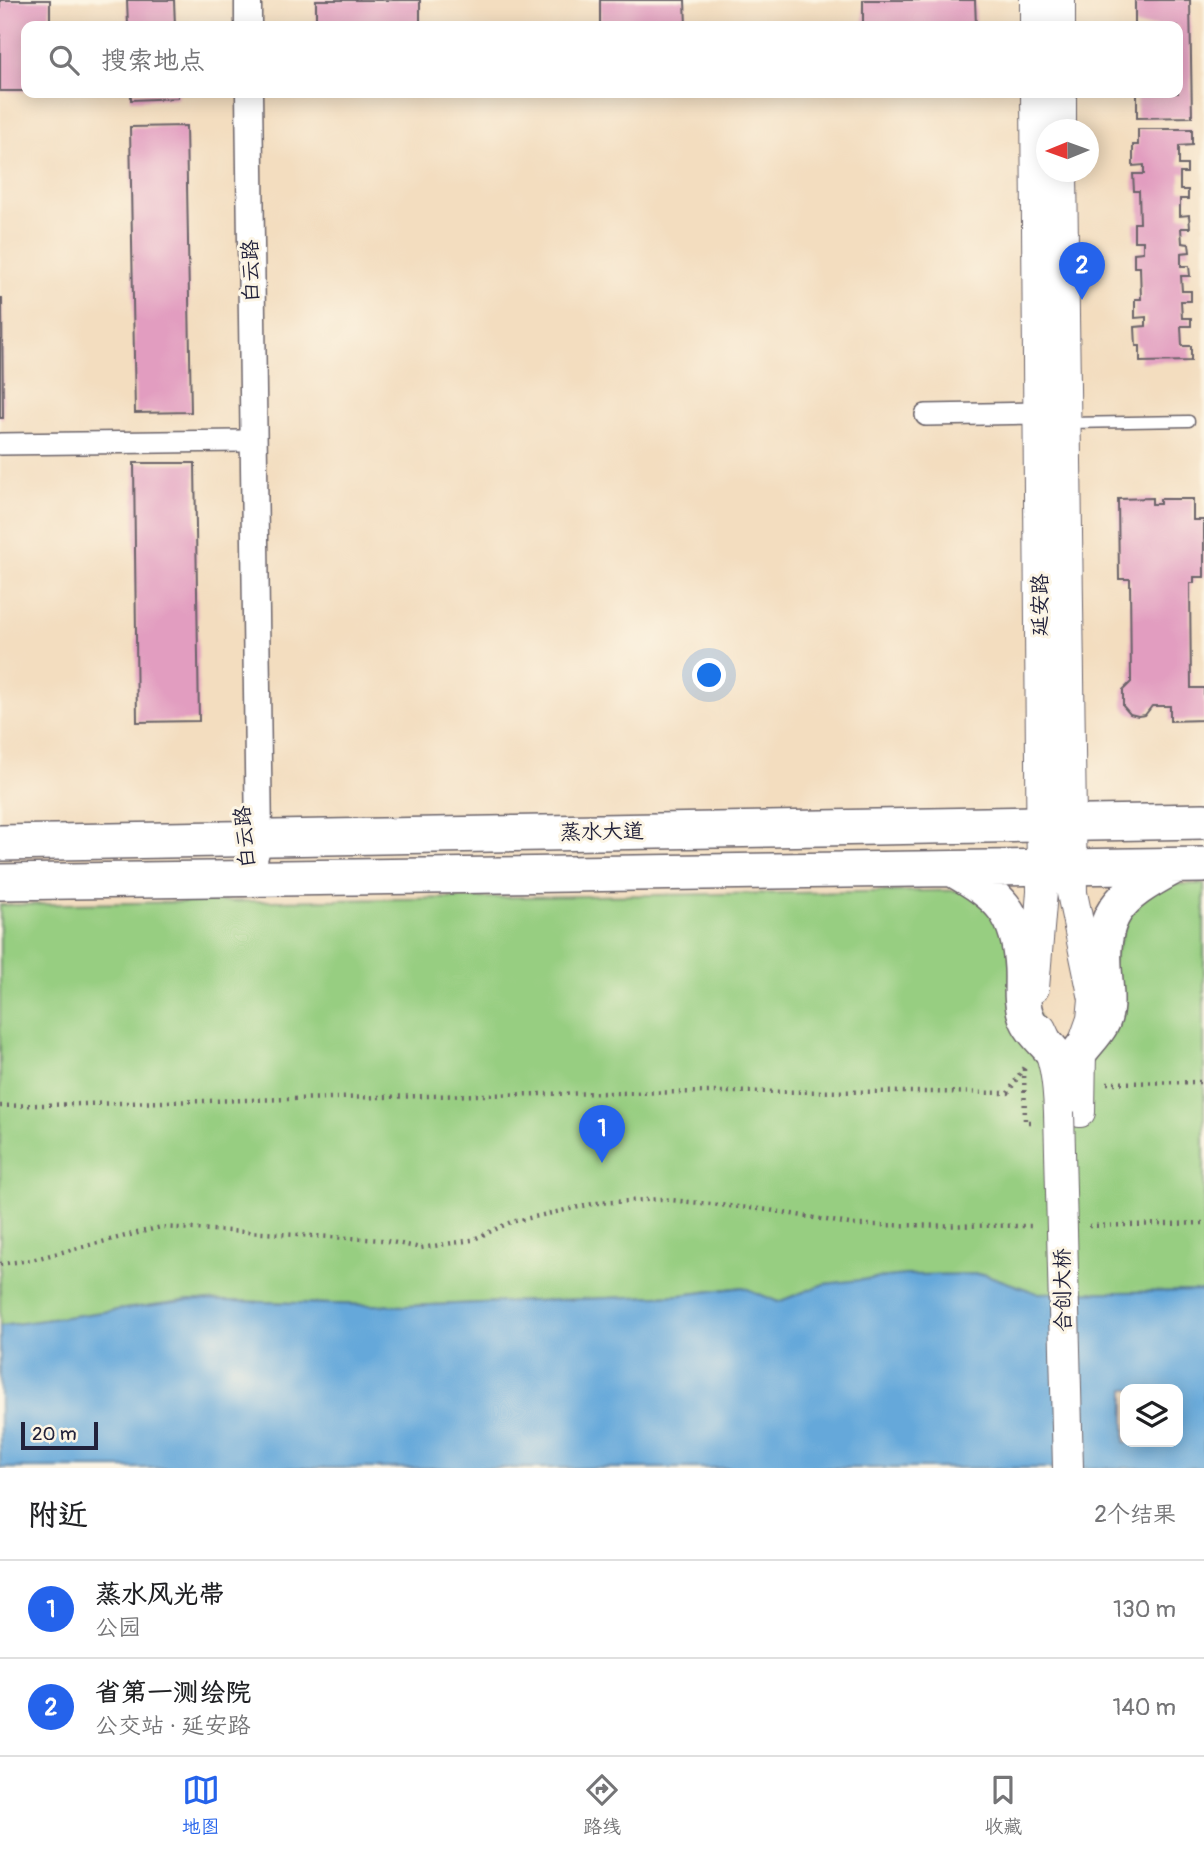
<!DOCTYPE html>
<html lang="zh">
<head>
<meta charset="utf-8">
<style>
	body { margin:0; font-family:Pangolin,"LXGW WenKai TC",sans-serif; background:#f6f6f6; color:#202124 }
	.controls { position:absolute; right:21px; bottom:21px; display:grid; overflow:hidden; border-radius:14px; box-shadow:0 4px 18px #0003 }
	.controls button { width:63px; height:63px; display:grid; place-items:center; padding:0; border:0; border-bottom:2px solid #e0e0e0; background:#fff; color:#202124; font:35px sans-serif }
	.compass { position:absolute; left:1036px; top:119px; width:63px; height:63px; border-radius:50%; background:#fff; box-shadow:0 4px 18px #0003; rotate:269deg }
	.scale { position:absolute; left:21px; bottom:18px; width:77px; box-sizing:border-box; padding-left:7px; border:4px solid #22223b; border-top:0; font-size:19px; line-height:24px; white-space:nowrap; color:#22223b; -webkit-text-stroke:5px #fcf5e5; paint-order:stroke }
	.you { position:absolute; left:710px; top:676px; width:24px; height:24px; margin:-18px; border:5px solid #fff; border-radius:50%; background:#1a73e8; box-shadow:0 0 0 10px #1a73e833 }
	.badge { display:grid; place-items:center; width:46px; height:46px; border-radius:50%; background:#2563eb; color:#fff; font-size:23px; font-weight:700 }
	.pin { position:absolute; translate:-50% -58px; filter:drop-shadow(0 2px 4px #0008) }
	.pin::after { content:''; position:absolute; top:37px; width:24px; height:21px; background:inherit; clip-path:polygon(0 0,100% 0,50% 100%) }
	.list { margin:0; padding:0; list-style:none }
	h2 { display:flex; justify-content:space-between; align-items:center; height:91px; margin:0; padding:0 28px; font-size:30px }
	h2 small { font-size:23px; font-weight:400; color:#757577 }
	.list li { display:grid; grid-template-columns:46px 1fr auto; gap:21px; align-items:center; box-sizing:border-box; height:98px; padding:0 28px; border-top:2px solid #e0e0e0 }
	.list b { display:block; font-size:26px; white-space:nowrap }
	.list p { margin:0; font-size:23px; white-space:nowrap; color:#757577 }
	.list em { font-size:23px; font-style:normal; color:#757577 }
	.icon { flex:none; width:38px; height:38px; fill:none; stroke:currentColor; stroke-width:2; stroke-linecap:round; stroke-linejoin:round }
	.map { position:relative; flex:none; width:1204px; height:1468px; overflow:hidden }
	.search { position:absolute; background:#fff; box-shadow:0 4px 18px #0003; left:21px; right:21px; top:21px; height:77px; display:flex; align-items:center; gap:18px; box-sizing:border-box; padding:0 24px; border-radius:14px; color:#757577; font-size:26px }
	.sheet { height:287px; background:#fff }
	nav { display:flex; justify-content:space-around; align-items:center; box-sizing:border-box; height:98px; border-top:2px solid #e0e0e0; background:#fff; font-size:19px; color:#757577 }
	nav a { display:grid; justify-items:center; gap:4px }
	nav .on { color:#2563eb }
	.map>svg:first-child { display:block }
</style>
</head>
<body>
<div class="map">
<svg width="1204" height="1468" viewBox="0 0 1204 1468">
	<rect width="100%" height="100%" fill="#fcf5e5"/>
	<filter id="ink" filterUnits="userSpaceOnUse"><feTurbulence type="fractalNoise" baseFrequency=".0143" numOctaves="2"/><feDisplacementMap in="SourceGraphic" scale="14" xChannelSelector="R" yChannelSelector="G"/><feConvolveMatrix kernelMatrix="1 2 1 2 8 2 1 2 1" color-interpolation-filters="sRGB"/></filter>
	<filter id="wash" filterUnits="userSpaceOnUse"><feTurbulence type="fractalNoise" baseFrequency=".00686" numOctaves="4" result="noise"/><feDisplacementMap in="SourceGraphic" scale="28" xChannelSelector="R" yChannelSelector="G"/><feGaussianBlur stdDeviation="1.57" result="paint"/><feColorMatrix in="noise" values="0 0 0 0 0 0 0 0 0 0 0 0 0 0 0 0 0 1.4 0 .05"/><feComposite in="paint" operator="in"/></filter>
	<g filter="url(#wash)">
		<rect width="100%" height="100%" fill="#f3ddbf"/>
		<path fill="#97ce81" stroke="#5c785e" stroke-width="2" d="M1140 884H1204V1291L1037 1293 984 1274 824 1284 778 1302 742 1287 681 1295 406 1306 190 1300 0 1326V905L989 890 1052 1051 1081 1049Z"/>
		<path fill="#65a8da" stroke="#44658a" stroke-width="2" fill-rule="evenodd" d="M984 1274 1037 1293 1204 1291V1468H0V1326L190 1300 406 1306 681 1295 743 1287 778 1302 824 1284 905 1275ZM1125 1389H1178V1442H1125Z"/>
		<g id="blocks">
			<path fill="#e29dc0" d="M0 0H50V26H26V91H0Z
				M127 0H174L175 26H128Z
				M316 0H420V26H316Z
				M600 0H685L686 26H600Z
				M863 0H975L976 26H863Z
				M1135 0H1190L1192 117 1137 118V93H1178V26H1135Z
				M131 93H178V98L131 100Z
				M186 126 191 412 135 413 130 127Z
				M1138 129H1192V145L1179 146V165H1187V173H1180V190H1188V199H1180V216L1189 215 1190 228H1181L1182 243 1189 244 1190 252 1181 253V266H1189L1190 276H1181L1182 291H1191V301H1181L1182 318H1191V326H1181L1182 346H1191V361L1140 362V346H1136L1135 327 1146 326V317L1135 318V299H1141L1140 267H1134V253L1143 252V241H1134V223H1140L1139 191H1134L1133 174H1144V165L1133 166V145H1138Z
				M0 298H2L3 418H0Z
				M134 463H195L199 721 137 722Z
				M1152 498V504H1160V499H1193V520H1204V577H1194V583H1190L1191 688H1204V720L1170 721V706H1152L1145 715 1138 716 1130 714 1123 706V690L1131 682 1130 579H1119L1118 499Z"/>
		</g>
	</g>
	<g filter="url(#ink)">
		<use href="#blocks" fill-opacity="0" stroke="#6b6369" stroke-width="2"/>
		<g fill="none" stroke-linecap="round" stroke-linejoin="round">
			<defs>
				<path id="service" d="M1068 423 1189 421"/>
				<path id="minor" d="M926 415 1039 413
					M0 444 241 441"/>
				<path id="tertiary" d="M248 0V26
					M249 879 259 840 249 93"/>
				<path id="secondary" d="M1035 0V26
					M1060 0V26
					M1061 93V130
					M1062 172 1072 893 1094 999 1092 1019 1081 1050 1080 1112
					M1034 988 1042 892 1036 93
					M1041 1029C1055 1057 1058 1081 1059 1112"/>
				<path id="primary" d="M0 843 1204 821
					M953 869C999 895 1019 912 1022 968 1023 985 1020 1000 1026 1016 1030 1029 1044 1041 1052 1051
					M0 882 1204 865
					M1081 1050C1087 1042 1096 1033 1101 1024 1108 1012 1106 995 1105 981 1098 914 1117 897 1173 867"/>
			</defs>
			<use href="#service" stroke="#6b6369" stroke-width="13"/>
			<use href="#minor" stroke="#6b6369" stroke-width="24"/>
			<use href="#tertiary" stroke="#6b6369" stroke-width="29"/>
			<use href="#secondary" stroke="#6b6369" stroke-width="32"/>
			<use href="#primary" stroke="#6b6369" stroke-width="38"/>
			<path stroke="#6b6369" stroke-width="4.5" stroke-dasharray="2 5" stroke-linecap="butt" d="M1024 1069 1025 1122H1033
				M1107 1083 1204 1082
				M0 1106C336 1098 672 1088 1008 1093L1024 1067
				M1089 1226 1204 1223
				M0 1264 31 1260 161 1227 382 1240 421 1248 472 1240 511 1222 597 1203 661 1199 769 1210 855 1225 1035 1226"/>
			<use href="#service" stroke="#fff" stroke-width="10"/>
			<use href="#minor" stroke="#fff" stroke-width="21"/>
			<use href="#tertiary" stroke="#fff" stroke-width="26"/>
			<use href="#secondary" stroke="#fff" stroke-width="30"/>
			<use href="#primary" stroke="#fff" stroke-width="35"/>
			<defs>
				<path id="secondary-bridge" d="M1059 1112 1068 1468"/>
			</defs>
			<use href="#secondary-bridge" stroke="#6b6369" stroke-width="32" stroke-linecap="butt"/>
			<use href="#secondary-bridge" stroke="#fff" stroke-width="30"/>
		</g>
	</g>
	<g text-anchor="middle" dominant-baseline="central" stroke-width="6" stroke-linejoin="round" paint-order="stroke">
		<g font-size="21" fill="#22223b" stroke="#fcf5e5">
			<text transform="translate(251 271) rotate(-91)">白云路</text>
			<text transform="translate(1040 605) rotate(-90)">延安路</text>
			<text transform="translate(602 832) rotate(-1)">蒸水大道</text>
			<text transform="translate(245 837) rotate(-95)">白云路</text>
			<text transform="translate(1063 1290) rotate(-91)">合创大桥</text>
		</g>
	</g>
</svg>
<div class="controls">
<button><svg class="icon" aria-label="layers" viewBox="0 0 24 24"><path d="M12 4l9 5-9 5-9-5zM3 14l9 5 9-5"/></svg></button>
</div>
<svg class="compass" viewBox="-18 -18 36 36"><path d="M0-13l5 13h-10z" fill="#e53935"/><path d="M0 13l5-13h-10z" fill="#757577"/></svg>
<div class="scale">20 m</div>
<div class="you"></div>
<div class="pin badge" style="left:602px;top:1163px">1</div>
<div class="pin badge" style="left:1082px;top:300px">2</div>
<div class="search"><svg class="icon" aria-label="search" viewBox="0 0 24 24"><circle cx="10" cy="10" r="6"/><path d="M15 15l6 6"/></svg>搜索地点</div>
</div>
<section class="sheet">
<h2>附近<small>2个结果</small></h2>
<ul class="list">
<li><span class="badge">1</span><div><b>蒸水风光带</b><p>公园</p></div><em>130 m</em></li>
<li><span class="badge">2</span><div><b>省第一测绘院</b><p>公交站 · 延安路</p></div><em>140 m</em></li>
</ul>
</section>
<nav>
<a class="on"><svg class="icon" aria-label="map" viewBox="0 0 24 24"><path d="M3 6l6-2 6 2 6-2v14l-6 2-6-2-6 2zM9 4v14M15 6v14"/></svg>地图</a>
<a><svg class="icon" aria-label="directions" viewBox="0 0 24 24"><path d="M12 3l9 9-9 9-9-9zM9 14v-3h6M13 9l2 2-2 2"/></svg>路线</a>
<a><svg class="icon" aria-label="saved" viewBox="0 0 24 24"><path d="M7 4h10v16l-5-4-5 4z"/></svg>收藏</a>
</nav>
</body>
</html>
